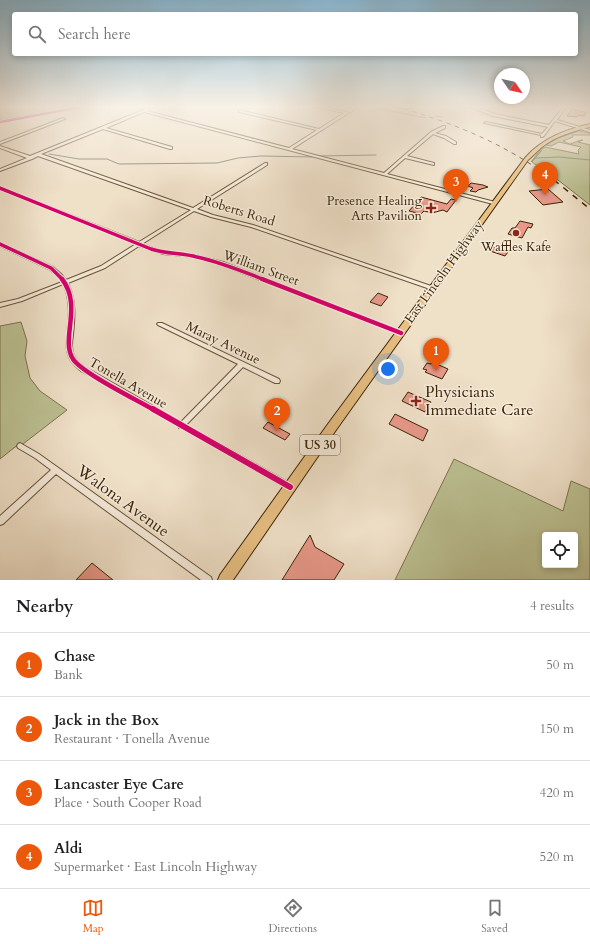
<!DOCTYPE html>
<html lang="en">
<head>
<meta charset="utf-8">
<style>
	body { margin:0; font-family:Cardo,serif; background:#f2f2f2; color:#202124 }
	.controls { position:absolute; right:12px; bottom:12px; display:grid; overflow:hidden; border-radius:4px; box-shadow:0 2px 6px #0003 }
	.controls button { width:36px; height:36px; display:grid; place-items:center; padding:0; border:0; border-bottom:1px solid #e0e0e0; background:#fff; color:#202124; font:20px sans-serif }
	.compass { position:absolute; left:494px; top:68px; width:36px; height:36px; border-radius:50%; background:#fff; box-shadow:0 2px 6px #0003; rotate:124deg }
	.you { position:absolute; left:388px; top:369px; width:14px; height:14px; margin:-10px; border:3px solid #fff; border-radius:50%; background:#1a73e8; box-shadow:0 0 0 6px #1a73e833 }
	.badge { display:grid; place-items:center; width:26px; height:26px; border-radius:50%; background:#ea580c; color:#fff; font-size:13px; font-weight:700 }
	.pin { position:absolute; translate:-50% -33px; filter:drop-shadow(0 1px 2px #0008) }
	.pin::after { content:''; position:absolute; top:21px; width:14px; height:12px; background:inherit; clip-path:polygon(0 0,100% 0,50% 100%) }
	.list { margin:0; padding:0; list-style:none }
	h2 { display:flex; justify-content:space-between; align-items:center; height:52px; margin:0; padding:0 16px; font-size:17px }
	h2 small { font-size:13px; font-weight:400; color:#757577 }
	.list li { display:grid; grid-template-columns:26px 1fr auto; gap:12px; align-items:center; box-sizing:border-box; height:64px; padding:0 16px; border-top:1px solid #e0e0e0 }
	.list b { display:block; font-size:15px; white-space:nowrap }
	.list p { margin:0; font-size:13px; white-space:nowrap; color:#757577 }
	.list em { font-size:13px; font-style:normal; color:#757577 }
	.icon { flex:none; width:22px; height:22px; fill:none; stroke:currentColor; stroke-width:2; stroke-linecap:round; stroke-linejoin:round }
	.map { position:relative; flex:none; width:590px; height:580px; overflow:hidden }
	.search { position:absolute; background:#fff; box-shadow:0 2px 6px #0003; left:12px; right:12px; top:12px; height:44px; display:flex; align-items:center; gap:10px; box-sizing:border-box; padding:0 14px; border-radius:4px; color:#757577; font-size:15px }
	.sheet { height:308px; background:#fff }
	nav { display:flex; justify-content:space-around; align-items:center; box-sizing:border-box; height:56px; border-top:1px solid #e0e0e0; background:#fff; font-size:11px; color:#757577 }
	nav a { display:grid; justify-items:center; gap:2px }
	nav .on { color:#ea580c }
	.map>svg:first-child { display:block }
</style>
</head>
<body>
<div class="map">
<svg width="590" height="580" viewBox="0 0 590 580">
	<rect width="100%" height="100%" fill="#efe0c8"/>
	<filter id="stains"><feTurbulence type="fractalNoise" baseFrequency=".005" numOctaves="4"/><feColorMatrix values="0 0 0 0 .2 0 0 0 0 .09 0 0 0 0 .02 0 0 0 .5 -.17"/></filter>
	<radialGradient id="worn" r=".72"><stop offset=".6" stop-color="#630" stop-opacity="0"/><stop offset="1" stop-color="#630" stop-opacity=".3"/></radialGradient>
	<path fill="#bcc193" stroke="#7c734d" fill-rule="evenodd" d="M0 106H27L47 112 0 120Z
		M579 131 590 133V135H572L573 137 563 141 570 144 581 140H583L578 142 590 145V205L558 180 532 162 542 150 531 162 540 150 545 147 579 154 578 150 581 147 559 142 551 146 546 145 555 139Z
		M21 322 27 341 25 356 30 378 40 391 67 410 23 444 15 447 0 459V326Z
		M454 459 563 511 571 481 590 489V580H395ZM545 535H575V565H545Z"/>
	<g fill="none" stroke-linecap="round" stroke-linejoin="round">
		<path stroke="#74806e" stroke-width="1" d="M368 106 426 118
			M435 116 443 117
			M49 154 79 159H107L119 164 217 163 238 158 261 156 312 157
			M318 156 376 155
			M536 158 559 157 590 160"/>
	</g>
	<path fill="#e79889" stroke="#3c2507" d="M572 109 581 111 586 112 584 116 579 115 577 117 567 116Z
		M471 183 483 185 488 187 478 190 476 192 470 191 473 188 468 186Z
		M548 189 563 202 543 205 529 191Z
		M421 197 447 204 451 199 456 200 447 212 443 210 432 213 424 211 421 214 409 211Z
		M520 221 533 224 531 228 528 227 522 238 508 234 512 228H515Z
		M490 246 508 252 505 256 487 250Z
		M378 293 388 297 381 306 370 302Z
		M432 362 448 369 442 379 425 372 427 370 423 369 427 363 431 364Z
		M408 392 431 402 425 412 402 401Z
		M395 414 428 430 423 441 389 424Z
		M268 422 290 434 285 440 263 428Z
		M310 535 315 547 344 564 334 580H282Z
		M92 563 113 580H76Z"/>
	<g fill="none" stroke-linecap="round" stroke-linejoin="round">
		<defs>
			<path id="minor" d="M153 106H157L147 111 289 148 317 130 239 112V110L319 129 344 113 311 106H317L346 112 353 107H355V109L292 149 384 173 431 132 443 126H445V128L435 133 446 136 456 142V144H454L444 138 433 134 407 156 434 163V165L405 158 387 174 495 202 496 203 495 204H493L144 112 106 128 172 147V149H170L103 129 41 154 193 208 265 163H267V165L197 209 213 215 253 225 434 287V289H430L251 227 211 217 194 211 142 244 164 252 195 255 223 262 403 332 404 333 403 334H399L219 264 195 257 163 254 139 246 105 268 68 283C76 300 75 316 73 335 72 341 71 347 73 353 75 360 80 363 85 367L181 422 238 364 158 325 157 324 158 323H162L279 379 280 381 279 383H275L243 367 186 425 293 485 294 487 293 489 290 490 182 428H179L178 426 81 371C74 365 68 359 67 350 66 345 67 340 67 334 69 317 71 300 63 284L22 301 0 307V303L18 299 62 282 58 276 49 269 0 246V243L53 267 61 274 66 280 101 266 136 244 0 189V187L139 242 191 210 38 156 32 159 0 171V169L27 158 0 148V146L30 156Z
				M467 106H471L495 114 549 125 564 106H567L557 120 590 130V132L555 121 544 136 542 137H541V135L484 123 486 122 542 134 548 127 493 116Z
				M63 118 65 119 0 144V142Z
				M20 443 39 454 211 577 212 580H201L56 474 3 524 0 525V516L51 470 35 458 18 448 17 446 18 444Z"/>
			<path id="primary" d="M590 124V127C573 131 556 136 542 147 537 151 533 156 528 160L336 430 233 580H218L220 575 328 424 525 158C543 138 565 130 590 124Z"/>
		</defs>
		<use href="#minor" stroke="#695437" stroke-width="2"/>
		<use href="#primary" stroke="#3c2507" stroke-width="2"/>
		<use href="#minor" fill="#f5ebdb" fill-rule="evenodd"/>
		<use href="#primary" fill="#e8c084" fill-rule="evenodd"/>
		<path stroke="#3c2507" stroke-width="1" stroke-dasharray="4.5 4.5" stroke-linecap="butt" d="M395 106C456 124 504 143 555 181"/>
		<path stroke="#3c2507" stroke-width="1.5" stroke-dasharray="6 6" stroke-linecap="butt" d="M554 180 590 209"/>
		<defs>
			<path id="cycleway-far3" d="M0 122 86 106"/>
			<path id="cycleway-far2" d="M0 188 151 249C166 254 182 253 197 257 220 262 242 271 265 280
				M0 244 51 268 63 280"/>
			<path id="cycleway-far1" d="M62 279C83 306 60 339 73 359 82 373 137 400 154 410
				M262 279 401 333"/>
			<path id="cycleway" d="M153 409 290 487"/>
		</defs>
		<use href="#cycleway-far3" stroke="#f5ebdb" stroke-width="4"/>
		<use href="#cycleway-far2" stroke="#f5ebdb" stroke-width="5.5"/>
		<use href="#cycleway-far1" stroke="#f5ebdb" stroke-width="7"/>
		<use href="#cycleway" stroke="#f5ebdb" stroke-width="8"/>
		<use href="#cycleway-far3" stroke="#d6006c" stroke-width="2.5"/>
		<use href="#cycleway-far2" stroke="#d6006c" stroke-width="3.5"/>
		<use href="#cycleway-far1" stroke="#d6006c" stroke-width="4.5"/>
		<use href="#cycleway" stroke="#d6006c" stroke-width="6"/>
	</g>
	<linearGradient id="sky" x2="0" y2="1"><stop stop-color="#89b8d2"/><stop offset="0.57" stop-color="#f8f1e6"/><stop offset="1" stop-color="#f8f1e6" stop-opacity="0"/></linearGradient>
	<rect width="590" height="187" fill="url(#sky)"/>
	<g fill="#8f2418" stroke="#f5ebdb" stroke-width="1.5">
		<path d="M429 202h4v4h4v4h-4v4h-4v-4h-4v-4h4z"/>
		<circle cx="516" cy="233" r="4"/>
		<path d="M414 395h4v4h4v4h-4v4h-4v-4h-4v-4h4z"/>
	</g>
	<g text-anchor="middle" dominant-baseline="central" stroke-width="3" stroke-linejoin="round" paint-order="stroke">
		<rect fill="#f5ebdb" stroke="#746047" stroke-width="1" x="300" y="435" width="40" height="20" rx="3"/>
		<g font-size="12" font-weight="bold" fill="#3c2507">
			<text x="320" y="445">US 30</text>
		</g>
		<g font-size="13" fill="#3c2507" stroke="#f5ebdb" text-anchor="end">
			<text x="422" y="201">Presence Healing<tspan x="422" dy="15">Arts Pavilion</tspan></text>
			<text x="516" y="247" text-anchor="middle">Waffles Kafe</text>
		</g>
		<g font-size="13" fill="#3c2507" stroke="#f5ebdb">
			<text transform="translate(239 211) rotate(17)">Roberts Road</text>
			<text transform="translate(261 268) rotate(20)">William Street</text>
			<text transform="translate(444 272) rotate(-54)">East Lincoln Highway</text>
			<text transform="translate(223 343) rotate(26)">Maray Avenue</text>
			<text transform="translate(128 383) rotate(30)">Tonella Avenue</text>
		</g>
		<g font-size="16" fill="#3c2507" stroke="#f5ebdb" text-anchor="start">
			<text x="425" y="392">Physicians<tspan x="425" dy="18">Immediate Care</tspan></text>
		</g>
		<g font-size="16" fill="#3c2507" stroke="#f5ebdb">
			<text transform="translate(123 501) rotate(36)">Walona Avenue</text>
		</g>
	</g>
	<rect width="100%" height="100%" filter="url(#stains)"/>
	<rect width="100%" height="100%" fill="url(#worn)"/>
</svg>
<div class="controls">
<button><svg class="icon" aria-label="locate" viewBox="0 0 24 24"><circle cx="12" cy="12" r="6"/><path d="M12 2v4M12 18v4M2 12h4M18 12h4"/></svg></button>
</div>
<svg class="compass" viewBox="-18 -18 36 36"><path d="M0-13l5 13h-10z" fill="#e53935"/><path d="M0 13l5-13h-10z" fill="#757577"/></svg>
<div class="you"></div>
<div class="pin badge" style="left:436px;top:371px">1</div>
<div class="pin badge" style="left:277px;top:431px">2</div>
<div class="pin badge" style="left:456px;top:202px">3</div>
<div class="pin badge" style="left:545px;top:195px">4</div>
<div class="search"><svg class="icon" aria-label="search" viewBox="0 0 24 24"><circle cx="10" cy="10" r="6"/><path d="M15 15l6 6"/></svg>Search here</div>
</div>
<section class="sheet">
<h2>Nearby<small>4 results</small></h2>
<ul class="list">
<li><span class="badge">1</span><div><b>Chase</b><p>Bank</p></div><em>50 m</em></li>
<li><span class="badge">2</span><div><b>Jack in the Box</b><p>Restaurant · Tonella Avenue</p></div><em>150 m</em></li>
<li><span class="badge">3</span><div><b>Lancaster Eye Care</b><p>Place · South Cooper Road</p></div><em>420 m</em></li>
<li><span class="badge">4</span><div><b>Aldi</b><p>Supermarket · East Lincoln Highway</p></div><em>520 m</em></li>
</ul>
</section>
<nav>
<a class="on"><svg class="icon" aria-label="map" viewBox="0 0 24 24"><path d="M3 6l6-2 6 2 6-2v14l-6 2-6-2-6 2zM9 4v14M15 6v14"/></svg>Map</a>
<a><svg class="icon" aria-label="directions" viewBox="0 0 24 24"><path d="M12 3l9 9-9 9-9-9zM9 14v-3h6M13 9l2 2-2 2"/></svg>Directions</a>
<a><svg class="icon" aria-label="saved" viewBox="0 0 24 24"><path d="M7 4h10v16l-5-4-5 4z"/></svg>Saved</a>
</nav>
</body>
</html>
